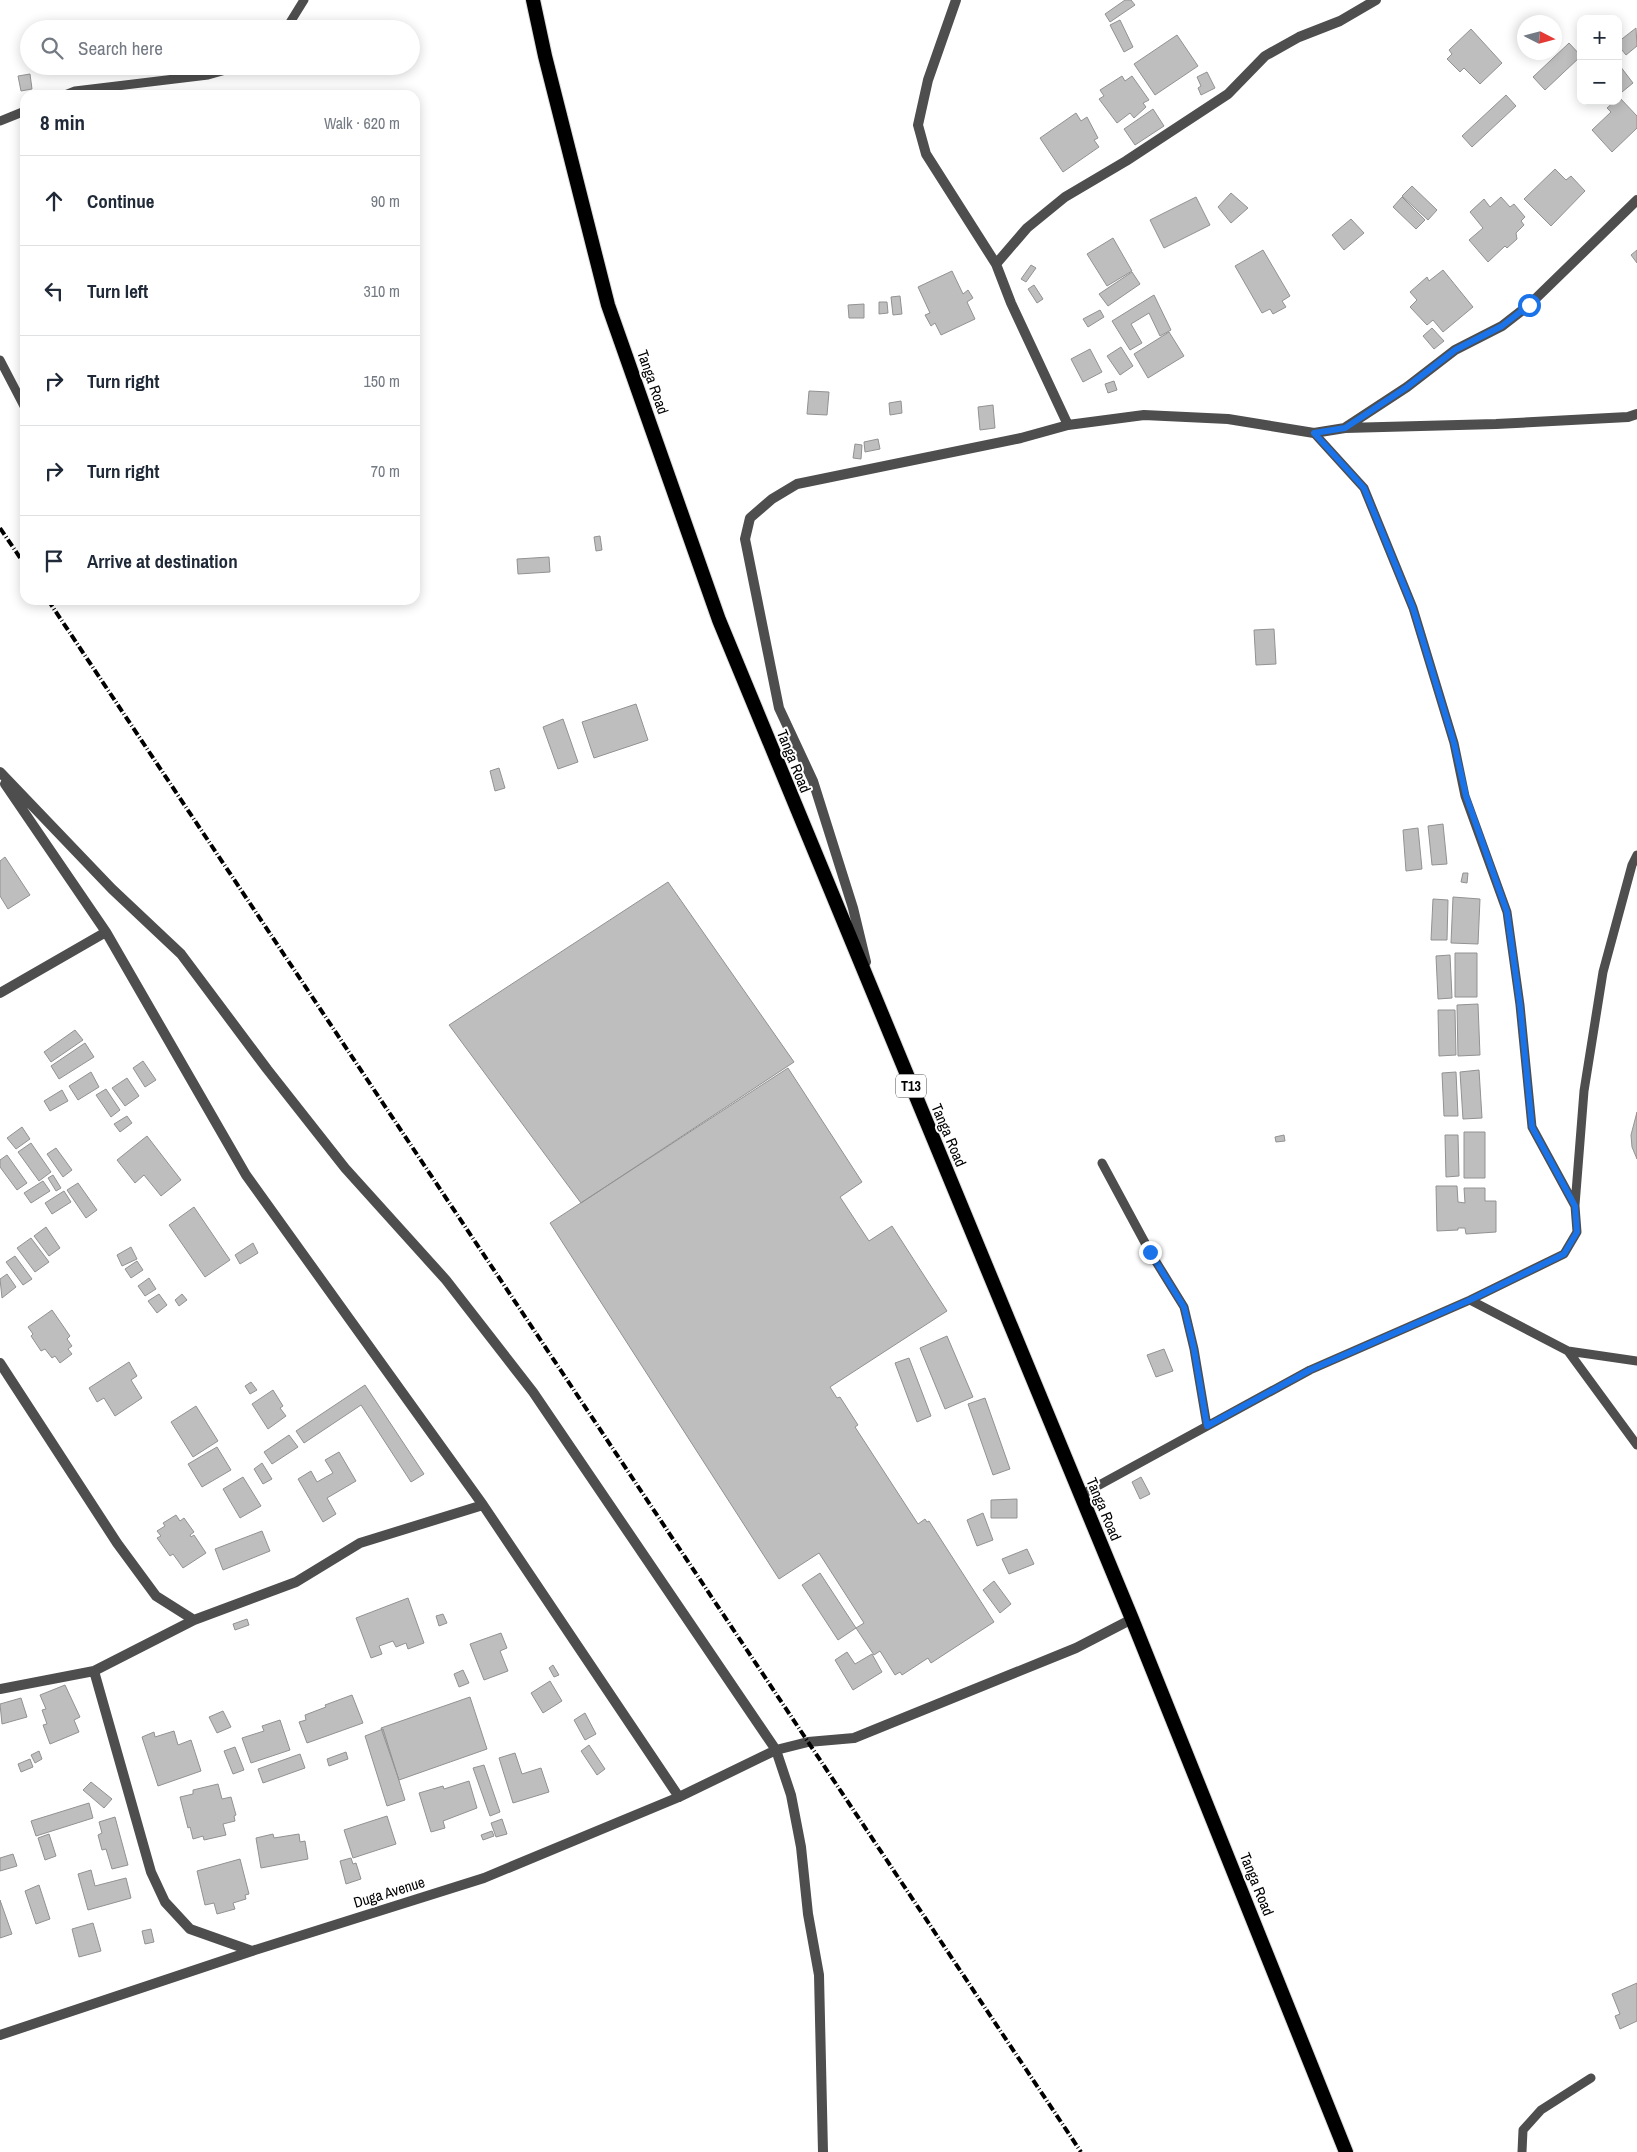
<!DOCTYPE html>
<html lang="en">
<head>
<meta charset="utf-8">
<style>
	body { margin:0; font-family:"Archivo Narrow",sans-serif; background:#f6f6f7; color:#1f2937 }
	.controls { position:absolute; right:15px; top:15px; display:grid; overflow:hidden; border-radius:10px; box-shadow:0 2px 12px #0003 }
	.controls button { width:45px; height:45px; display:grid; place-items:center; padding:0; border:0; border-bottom:1px solid #e0e1e3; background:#fff; color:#1f2937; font:25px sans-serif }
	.compass { position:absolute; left:1517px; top:15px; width:45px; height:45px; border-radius:50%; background:#fff; box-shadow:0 2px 12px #0003; rotate:96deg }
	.stop { position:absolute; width:15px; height:15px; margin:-11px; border:4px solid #1a73e8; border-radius:50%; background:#fff }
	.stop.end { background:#1a73e8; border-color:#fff; box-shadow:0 1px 5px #0008 }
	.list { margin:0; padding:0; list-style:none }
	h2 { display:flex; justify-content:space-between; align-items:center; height:65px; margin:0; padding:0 20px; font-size:21px }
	h2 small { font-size:16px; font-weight:400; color:#747a83 }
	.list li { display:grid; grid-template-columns:32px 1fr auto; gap:15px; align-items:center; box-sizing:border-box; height:90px; padding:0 20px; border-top:1px solid #e0e1e3 }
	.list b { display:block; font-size:19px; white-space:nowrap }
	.list em { font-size:16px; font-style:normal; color:#747a83 }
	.icon { flex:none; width:28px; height:28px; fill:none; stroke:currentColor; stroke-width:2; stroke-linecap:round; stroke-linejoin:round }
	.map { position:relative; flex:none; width:1637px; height:2152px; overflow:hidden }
	.search { position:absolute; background:#fff; box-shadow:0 2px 12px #0003; left:20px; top:20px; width:400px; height:55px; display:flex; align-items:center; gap:12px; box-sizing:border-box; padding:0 18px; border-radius:28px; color:#747a83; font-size:19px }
	.panel { position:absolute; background:#fff; box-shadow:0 2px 12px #0003; left:20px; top:90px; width:400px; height:515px; border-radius:15px }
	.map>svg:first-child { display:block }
</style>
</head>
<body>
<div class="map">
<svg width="1637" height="2152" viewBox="0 0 1637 2152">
	<rect width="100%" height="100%" fill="#fff"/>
	<path fill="#bebebe" stroke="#929292" d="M1125 0H1131L1135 5 1110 22 1105 14Z
		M1120 20 1133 47 1124 52 1110 25Z
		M1636 28 1637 46 1626 55 1618 45V42Z
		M1471 29 1502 63 1480 84 1464 68 1460 72 1447 59 1452 54 1449 50Z
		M1177 35 1198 66 1155 95 1134 64Z
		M1569 43 1581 56 1545 90 1533 77Z
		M1620 66 1633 83 1622 92 1618 88Z
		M1207 72 1215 88 1201 95 1198 88 1201 86 1197 77Z
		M30 74 32 89 21 91 18 76Z
		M1122 76 1125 81 1132 76 1149 100 1143 103 1146 107 1134 118 1130 113 1117 123 1099 99 1104 96 1100 90Z
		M1506 95 1516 106 1472 147 1462 136Z
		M1619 97 1637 116V128L1612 152 1592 130 1611 112 1607 108 1615 101H1618Z
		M1153 109 1164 126 1135 145 1124 129Z
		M1076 113 1081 121 1087 117 1098 138 1094 140 1099 147 1063 172 1040 138Z
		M1555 169 1566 180 1571 176 1585 191 1551 226 1524 199Z
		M1412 186 1437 210 1428 220 1402 196Z
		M1231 193 1248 208 1231 223 1218 207Z
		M1196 197 1210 225 1164 248 1150 220Z
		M1402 197 1425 220 1416 229 1393 207Z
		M1501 197 1510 207 1514 204 1525 217 1521 221 1524 225 1516 233 1517 239 1507 248 1505 246 1488 262 1469 240 1483 228 1470 212 1484 199 1490 207Z
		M1351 219 1364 233 1344 250 1332 235Z
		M1113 238 1132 271 1107 286 1087 254Z
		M1263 250 1290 296 1282 301 1286 307 1273 314 1270 309 1262 313 1235 266Z
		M1637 250V263L1631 255Z
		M1031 265 1036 268 1026 282 1021 279Z
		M1443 270 1473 307 1443 332 1433 320 1427 325 1410 307 1417 300 1410 292 1427 277 1429 281Z
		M952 271 963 294 968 290 973 298 967 302 975 319 941 335 935 323 931 326 925 315 930 313 918 287Z
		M1132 272 1140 284 1108 306 1099 294Z
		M1034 285 1043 299 1037 303 1028 289Z
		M1154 295 1171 330 1160 336 1149 313 1131 324 1142 343 1130 350 1112 321Z
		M900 296 902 314 893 315 891 297Z
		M879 302H887L888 313 879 314Z
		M864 304V318H849L848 305Z
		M1100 310 1104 317 1088 327 1083 319Z
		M1432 328 1444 341 1434 349 1423 336Z
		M1169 332 1184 356 1148 378 1134 354Z
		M1121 347 1133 366 1120 375 1107 356Z
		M1090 349 1102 372 1083 382 1071 359Z
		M1114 381 1117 390 1108 393 1105 384Z
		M809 391 829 392 827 415 807 414Z
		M901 401 902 413 890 415 889 403Z
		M993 405 995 428 980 430 978 407Z
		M878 439 880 449 865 452 864 442Z
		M855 444 862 445 861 459 853 458Z
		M600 536 602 550 596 551 594 537Z
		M549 557 550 572 518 574 517 559Z
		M1274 629 1276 664 1256 665 1254 630Z
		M636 704 648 740 594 758 582 722Z
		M563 719 578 762 558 769 543 727Z
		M499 768 505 788 495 791 490 771Z
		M1443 824 1447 864 1432 865 1428 826Z
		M1418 828 1422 869 1406 871 1403 830Z
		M5 857 30 895 8 909 0 896V861Z
		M1463 873H1468L1467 883 1461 882Z
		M668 882 794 1062 581 1203 449 1025Z
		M1453 897 1480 899 1478 944 1451 943Z
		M1433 899 1448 900 1447 940H1431Z
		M1455 953H1477V997H1455Z
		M1450 955 1452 998 1438 999 1436 956Z
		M1478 1004 1480 1055 1458 1056 1457 1005Z
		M1438 1010H1455L1456 1055 1439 1056Z
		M75 1030 83 1040 51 1062 44 1052Z
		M85 1043 94 1057 59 1079 51 1066Z
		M143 1061 156 1080 145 1087 133 1068Z
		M788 1068 862 1182 840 1197 869 1241 892 1226 947 1311 830 1387 837 1398 840 1397 858 1425 855 1427 918 1524 925 1519 927 1522 929 1521 994 1622 931 1663 928 1658 902 1675 900 1672 895 1675 880 1651 874 1655 856 1628 864 1623 819 1553 779 1579 550 1223Z
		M1479 1070 1482 1118 1463 1119 1460 1072Z
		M91 1072 99 1087 78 1100 69 1086Z
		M1456 1072 1458 1116H1444L1442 1073Z
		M127 1078 139 1096 125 1106 112 1088Z
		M106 1089 120 1110 111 1117 96 1095Z
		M62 1090 68 1101 50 1111 44 1101Z
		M1637 1112V1159L1632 1147 1631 1135Z
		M127 1116 132 1123 120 1132 114 1124Z
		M22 1127 30 1139 16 1149 7 1138Z
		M1464 1132H1485V1178H1464Z
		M1284 1135 1285 1141 1276 1142 1275 1137Z
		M1445 1135H1458L1459 1176 1446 1177Z
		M147 1136 181 1180 161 1196 144 1175 135 1183 117 1160Z
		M31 1143 51 1172 39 1181 18 1152Z
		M56 1148 72 1170 63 1177 47 1154Z
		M7 1155 27 1183 17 1190 0 1167V1160Z
		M53 1175 61 1188 56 1191 48 1178Z
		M43 1181 50 1191 31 1203 24 1193Z
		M78 1183 97 1210 86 1218 67 1190Z
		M1436 1186H1457L1458 1202 1465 1203 1464 1188H1485V1201H1496V1232L1466 1234 1465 1228H1458V1230L1437 1231Z
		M64 1191 71 1202 52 1214 45 1203Z
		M194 1207 230 1260 205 1277 169 1225Z
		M46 1227 60 1248 49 1256 34 1236Z
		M31 1238 49 1262 35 1272 17 1248Z
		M253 1243 258 1253 240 1264 235 1255Z
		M131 1247 137 1259 122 1266 117 1255Z
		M15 1256 32 1279 23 1285 6 1262Z
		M137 1261 143 1270 131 1278 125 1269Z
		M7 1274 16 1287 2 1298 0 1279Z
		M149 1278 156 1289 145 1296 138 1286Z
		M159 1294 167 1305 157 1313 148 1301Z
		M182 1294 187 1300 179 1306 175 1300Z
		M52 1310 70 1336 67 1339 72 1346 68 1349 72 1354 60 1363 55 1356 52 1358 45 1349 41 1351 31 1336 33 1334 28 1327Z
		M947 1336 973 1397 945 1409 920 1348Z
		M1164 1349 1173 1371 1156 1377 1147 1355Z
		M909 1358 931 1416 917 1422 895 1363Z
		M129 1362 137 1376 131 1380 142 1398 115 1416 104 1398 97 1402 89 1388Z
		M251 1382 257 1390 250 1394 245 1386Z
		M365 1385 424 1474 411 1482 361 1405 304 1443 296 1431Z
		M273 1390 283 1406 280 1408 286 1416 268 1429 252 1404Z
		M985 1398 1010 1469 993 1475 968 1404Z
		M196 1406 218 1441 193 1457 171 1422Z
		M289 1435 298 1447 272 1464 264 1452Z
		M217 1447 231 1470 202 1487 188 1464Z
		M339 1452 356 1481 327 1498 336 1514 323 1522 298 1479 311 1471 317 1482 333 1473 325 1460Z
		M262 1463 272 1479 263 1484 254 1469Z
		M243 1477 261 1506 240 1518 223 1489Z
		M1141 1477 1150 1494 1140 1499 1132 1482Z
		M1017 1499V1518H991V1500Z
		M983 1513 993 1540 977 1546 967 1520Z
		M176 1515 180 1521 184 1518 194 1532 190 1535 191 1537 194 1535 206 1553 183 1568 173 1554 170 1556 157 1538 161 1536 157 1531 165 1526 163 1523Z
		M262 1531 270 1551 223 1570 215 1549Z
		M1027 1549 1034 1564 1009 1574 1002 1559Z
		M820 1573 856 1628 838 1640 802 1585Z
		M994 1581 1011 1604 1000 1613 983 1590Z
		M408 1598 424 1643 408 1649 406 1643 396 1647 393 1641 379 1646 382 1654 371 1658 356 1618Z
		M443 1614 447 1623 439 1626 436 1616Z
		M247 1619 249 1625 235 1630 233 1624Z
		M501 1633 507 1648 500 1651 508 1671 484 1680 470 1644Z
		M847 1652 855 1664 872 1654 882 1672 853 1690 835 1660Z
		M553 1665 559 1675 554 1677 549 1668Z
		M463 1670 469 1683 459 1687 454 1674Z
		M550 1681 562 1701 543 1713 531 1693Z
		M65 1685 80 1717 74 1720 79 1732 50 1744 43 1725 47 1724 42 1710 46 1709 40 1695Z
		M352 1695 363 1723 307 1743 299 1722 306 1720 305 1715 326 1707 325 1705Z
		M470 1697 487 1749 399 1780 381 1728Z
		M21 1698 27 1717 2 1724 0 1704Z
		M223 1711 231 1727 217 1733 209 1717Z
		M585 1713 596 1734 585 1740 574 1720Z
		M280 1720 290 1750 251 1763 242 1738 264 1731 262 1726Z
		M383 1729 405 1800 387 1806 365 1736Z
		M174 1731 178 1745 191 1740 201 1771 158 1786 142 1737 154 1732 155 1737Z
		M589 1745 605 1769 597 1775 581 1751Z
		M235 1747 244 1770 233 1774 224 1751Z
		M39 1751 42 1759 35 1763 31 1755Z
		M346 1752 348 1759 329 1766 327 1759Z
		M515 1753 522 1774 541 1768 549 1792 513 1803 499 1758Z
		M300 1754 305 1768 263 1783 258 1769Z
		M30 1759 33 1767 21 1772 18 1764Z
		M484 1765 500 1812 490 1816 473 1768Z
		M469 1781 477 1808 443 1821 445 1828 431 1832 419 1793 443 1786 444 1789Z
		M91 1782 112 1799 104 1808 83 1790Z
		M218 1784 222 1799 231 1797 236 1815 234 1816 235 1821 223 1824 226 1835 204 1840 203 1836 193 1839 190 1827 188 1828 180 1797 193 1794V1790Z
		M89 1803 93 1818 36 1836 31 1821Z
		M387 1816 396 1844 353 1858 344 1830Z
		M115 1817 128 1865 112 1869 106 1849 102 1850 98 1835 102 1833 99 1822Z
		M502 1819 507 1834 496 1837 491 1823Z
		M492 1831 494 1836 483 1840 481 1835Z
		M49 1834 56 1856 45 1860 38 1838Z
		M273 1834 274 1838 299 1834 300 1842 305 1841 308 1859 261 1868 256 1838Z
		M13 1854 17 1866 0 1871V1858Z
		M351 1858 353 1864 356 1863 361 1879 346 1884 340 1861Z
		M240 1859 249 1894 245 1895 246 1899 233 1903 235 1909 217 1914 214 1903 205 1905 197 1871Z
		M91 1870 95 1886 126 1878 131 1898 88 1910 78 1874Z
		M39 1885 50 1919 36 1924 25 1891Z
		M0 1900 12 1934 0 1938Z
		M93 1923 101 1951 79 1957 72 1929Z
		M151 1929 154 1942 145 1944 142 1931Z
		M1637 1983V2021L1620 2029 1615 2016 1620 2014 1612 1994Z"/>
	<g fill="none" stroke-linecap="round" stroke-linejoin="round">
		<defs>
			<path id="trunk" d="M533 0 545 56 608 305 719 620 1132 1619 1346 2152"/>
		</defs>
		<use href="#trunk" stroke="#dbdbdb" stroke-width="16"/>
		<path stroke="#4e4e4e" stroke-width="9" d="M286 29 304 0
			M65 95 75 91 208 75 240 66
			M0 121 25 111
			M0 360 25 408
			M1102 1163 1150 1252 1184 1307 1194 1349 1207 1426
			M1575 1205 1584 1091 1603 972 1632 865 1637 855
			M1470 1300 1568 1351 1637 1361
			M1568 1351 1637 1445
			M1081 1495 1310 1370 1470 1300 1564 1254 1577 1232 1575 1206 1532 1127 1520 1005 1507 912 1465 796 1454 743 1413 608 1364 488 1314 433
			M1522 2152 1523 2130 1541 2110 1591 2078"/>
		<path stroke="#4e4e4e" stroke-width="10" d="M956 0 928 80 918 125 926 154 996 264 1011 303 1068 425
			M996 264 1027 228 1065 197 1126 161 1228 94 1265 56 1299 37 1340 21 1376 0
			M1346 427 1407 387 1455 350 1502 326 1529 305 1637 200
			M0 772 112 889 181 954 267 1069 345 1168 446 1280 533 1392 776 1750 791 1795 801 1847 808 1914 819 1975 823 2152
			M5 784 106 932 246 1175 483 1505 679 1797
			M866 962 853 908 813 781 779 708 745 539 750 518 772 499 797 484 1021 438 1068 425 1144 415 1228 419 1314 433 1345 428 1496 424 1628 417 1637 414
			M0 993 106 932
			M0 1363 117 1543 156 1596 194 1620
			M94 1671 151 1872 165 1902 190 1929 252 1951
			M0 1689 94 1671 194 1620 296 1582 360 1543 483 1505
			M0 2035 252 1951 484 1878 679 1797 776 1750 808 1742 854 1738 1076 1648 1132 1619"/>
		<use href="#trunk" stroke="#000" stroke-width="14"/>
		<path stroke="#000" stroke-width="4" stroke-dasharray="8 2.5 1 2.5" stroke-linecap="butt" d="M0 528 25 565
			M48 600 1081 2152"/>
	</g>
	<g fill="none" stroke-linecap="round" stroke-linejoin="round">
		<path stroke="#1a73e8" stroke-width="6" d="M1150 1252 1184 1307 1194 1349 1207 1426 1310 1370 1470 1300 1564 1254 1577 1232 1575 1206 1532 1127 1520 1005 1507 912 1466 796 1454 743 1413 608 1364 488 1314 433 1345 428 1407 387 1455 350 1502 326 1529 305"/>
	</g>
	<g text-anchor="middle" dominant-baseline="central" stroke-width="4" stroke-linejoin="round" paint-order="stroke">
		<rect fill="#fff" stroke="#4c4c4c" stroke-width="1" x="896" y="1074.5" width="30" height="23" rx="4"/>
		<g font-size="14" font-weight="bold" fill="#000">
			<text x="911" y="1086">T13</text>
		</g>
		<g font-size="15" fill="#000" stroke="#fff">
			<text transform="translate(653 382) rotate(71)">Tanga Road</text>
			<text transform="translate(794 761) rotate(68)">Tanga Road</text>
			<text transform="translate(949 1135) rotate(67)">Tanga Road</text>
			<text transform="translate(1104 1509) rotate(67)">Tanga Road</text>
			<text transform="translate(1257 1884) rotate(68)">Tanga Road</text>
			<text transform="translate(389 1892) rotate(-17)">Duga Avenue</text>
		</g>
	</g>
</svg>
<div class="controls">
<button>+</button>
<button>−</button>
</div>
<svg class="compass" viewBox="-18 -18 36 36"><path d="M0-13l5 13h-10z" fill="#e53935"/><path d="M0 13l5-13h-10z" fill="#747a83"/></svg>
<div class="stop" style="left:1529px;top:305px"></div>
<div class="stop end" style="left:1150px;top:1252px"></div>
<div class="search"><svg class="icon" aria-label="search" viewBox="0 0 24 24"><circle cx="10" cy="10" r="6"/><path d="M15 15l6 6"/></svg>Search here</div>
<section class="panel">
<h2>8 min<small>Walk · 620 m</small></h2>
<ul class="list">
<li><svg class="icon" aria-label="ahead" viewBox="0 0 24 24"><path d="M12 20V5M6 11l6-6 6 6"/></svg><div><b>Continue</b></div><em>90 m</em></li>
<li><svg class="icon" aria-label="left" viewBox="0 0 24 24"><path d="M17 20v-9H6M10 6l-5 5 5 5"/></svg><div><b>Turn left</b></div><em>310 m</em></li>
<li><svg class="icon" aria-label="right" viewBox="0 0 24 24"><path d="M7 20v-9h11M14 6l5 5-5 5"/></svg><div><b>Turn right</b></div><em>150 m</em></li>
<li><svg class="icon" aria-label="right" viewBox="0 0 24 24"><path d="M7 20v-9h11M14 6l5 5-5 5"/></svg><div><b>Turn right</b></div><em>70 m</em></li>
<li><svg class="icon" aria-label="arrive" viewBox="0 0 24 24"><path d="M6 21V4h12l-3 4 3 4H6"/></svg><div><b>Arrive at destination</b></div></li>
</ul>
</section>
</div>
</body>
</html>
